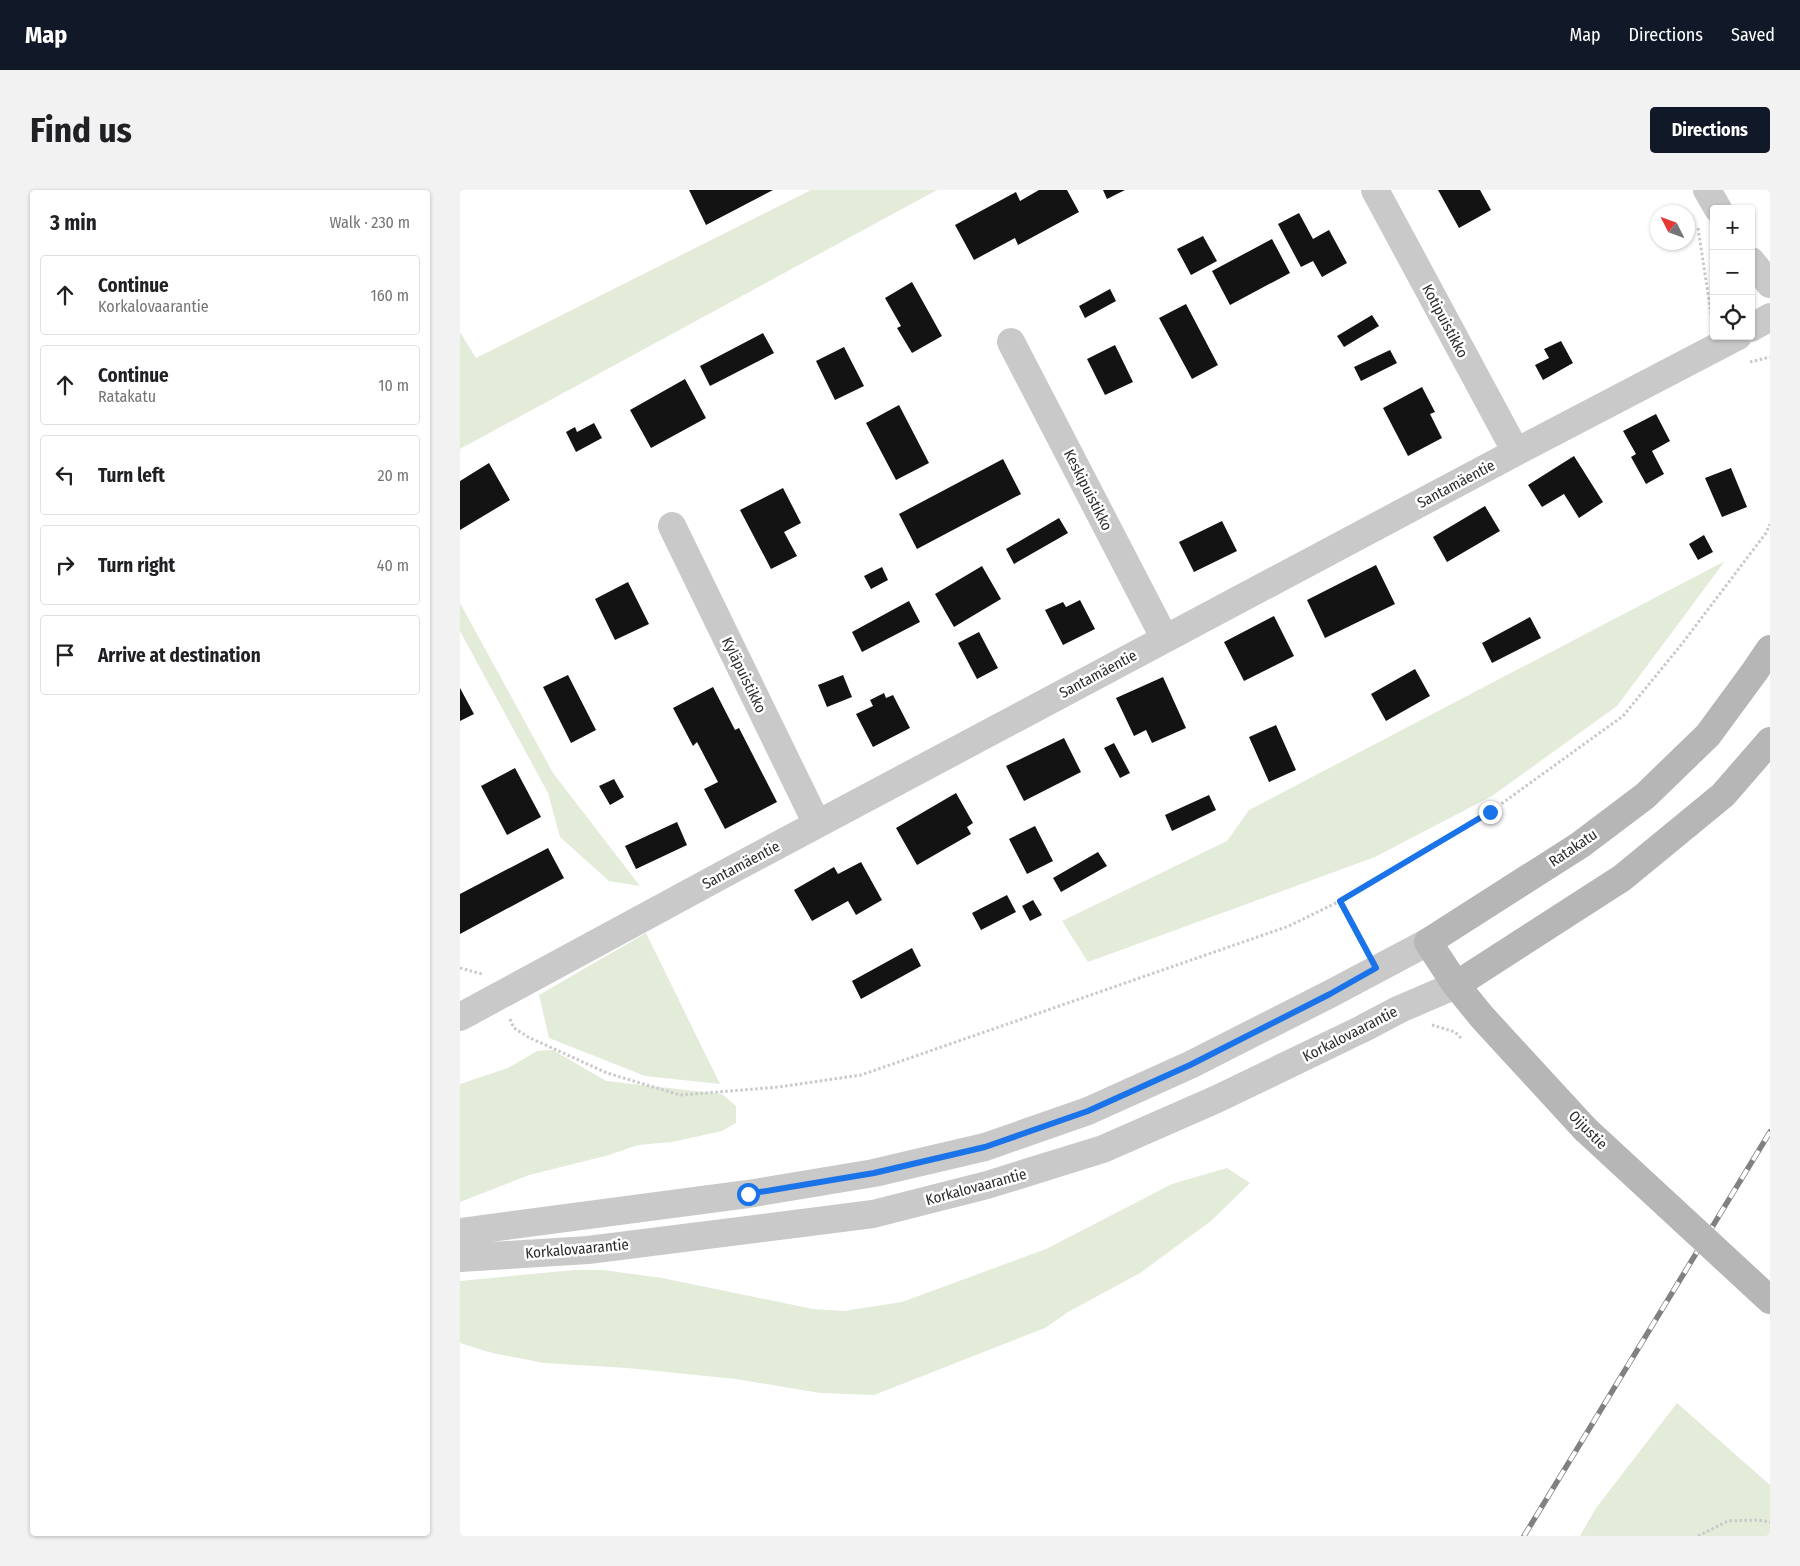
<!DOCTYPE html>
<html lang="en">
<head>
<meta charset="utf-8">
<style>
	body { margin:0; font-family:"Fira Sans Condensed",sans-serif; background:#f2f2f2; color:#202124 }
	.controls { position:absolute; right:15px; top:15px; display:grid; overflow:hidden; border-radius:5px; box-shadow:0 1px 4px #0004 }
	.controls button { width:45px; height:45px; display:grid; place-items:center; padding:0; border:0; border-bottom:1px solid #e0e0e0; background:#fff; color:#202124; font:25px sans-serif }
	.compass { position:absolute; left:1190px; top:15px; width:45px; height:45px; border-radius:50%; background:#fff; box-shadow:0 1px 4px #0004; rotate:312deg }
	.stop { position:absolute; width:15px; height:15px; margin:-11px; border:4px solid #1a73e8; border-radius:50%; background:#fff }
	.stop.end { background:#1a73e8; border-color:#fff; box-shadow:0 1px 5px #0008 }
	.list { margin:0; padding:0; list-style:none }
	h2 { display:flex; justify-content:space-between; align-items:center; height:65px; margin:0; padding:0 20px; font-size:21px }
	h2 small { font-size:16px; font-weight:400; color:#757577 }
	.list li { display:grid; grid-template-columns:32px 1fr auto; gap:15px; align-items:center; box-sizing:border-box; height:80px; margin:0 10px 10px; padding:0 10px; border:1px solid #e0e0e0; border-radius:5px }
	.list b { display:block; font-size:19px; white-space:nowrap }
	.list p { margin:0; font-size:16px; white-space:nowrap; color:#757577 }
	.list em { font-size:16px; font-style:normal; color:#757577 }
	.icon { flex:none; width:28px; height:28px; fill:none; stroke:currentColor; stroke-width:2; stroke-linecap:round; stroke-linejoin:round }
	.map { position:relative; flex:none; width:1310px; height:1346px; overflow:hidden; border-radius:5px }
	header { display:flex; align-items:center; gap:30px; box-sizing:border-box; height:70px; padding:0 25px; background:#111827; color:#fff }
	header strong { font-size:24px }
	nav { display:flex; gap:28px; margin-inline-start:auto; font-size:18px }
	.intro { display:flex; align-items:center; justify-content:space-between; box-sizing:border-box; height:120px; padding:0 30px }
	h1 { margin:0; font-size:35px }
	.button { padding:12px 22px; border-radius:5px; background:#111827; color:#fff; font-size:18px; font-weight:700 }
	main { display:flex; gap:30px; padding:0 30px }
	aside { flex:1; background:#fff; border-radius:5px; box-shadow:0 1px 4px #0004 }
	.map>svg:first-child { display:block }
</style>
</head>
<body>
<header>
<strong>Map</strong>
<nav><a>Map</a><a>Directions</a><a>Saved</a></nav>
</header>
<div class="intro"><h1>Find us</h1><a class="button">Directions</a></div>
<main>
<aside>
<h2>3 min<small>Walk · 230 m</small></h2>
<ul class="list">
<li><svg class="icon" aria-label="ahead" viewBox="0 0 24 24"><path d="M12 20V5M6 11l6-6 6 6"/></svg><div><b>Continue</b><p>Korkalovaarantie</p></div><em>160 m</em></li>
<li><svg class="icon" aria-label="ahead" viewBox="0 0 24 24"><path d="M12 20V5M6 11l6-6 6 6"/></svg><div><b>Continue</b><p>Ratakatu</p></div><em>10 m</em></li>
<li><svg class="icon" aria-label="left" viewBox="0 0 24 24"><path d="M17 20v-9H6M10 6l-5 5 5 5"/></svg><div><b>Turn left</b></div><em>20 m</em></li>
<li><svg class="icon" aria-label="right" viewBox="0 0 24 24"><path d="M7 20v-9h11M14 6l5 5-5 5"/></svg><div><b>Turn right</b></div><em>40 m</em></li>
<li><svg class="icon" aria-label="arrive" viewBox="0 0 24 24"><path d="M6 21V4h12l-3 4 3 4H6"/></svg><div><b>Arrive at destination</b></div></li>
</ul>
</aside>
<div class="map">
<svg width="1310" height="1346" viewBox="0 0 1310 1346">
	<rect width="100%" height="100%" fill="#fff"/>
	<path fill="#e3ebd9" d="M351 0H477L0 259V142L16 168Z
		M1265 371 1157 516 1032 606 915 667 628 772 602 731 767 651 789 620Z
		M0 413 93 583 180 696 149 691 100 647 88 603 0 441Z
		M186 743 260 894 185 886 89 848 79 805Z
		M93 860 146 891 262 904 276 916V933L262 941 212 952 178 955 149 965 69 985 0 1012V894L48 878 77 861Z
		M767 978 790 993 751 1031 680 1083 608 1122 585 1138 414 1205 360 1203 276 1189 167 1178 84 1173 32 1163 0 1153V1091L114 1080H143L202 1088 353 1119 384 1121 442 1112 586 1059 712 994Z
		M1217 1213 1310 1295V1346H1120L1136 1318Z"/>
	<path fill="#131313" d="M229 0H313L246 35Z
		M579 0H607L619 22 558 55 555 48 514 70 495 35 556 2 560 11Z
		M643 0H665L647 9Z
		M978 0H1020L1031 20 999 38Z
		M839 23 853 49 869 40 887 73 862 87 853 71 841 77 818 34Z
		M743 46 757 71 731 85 717 59Z
		M812 49 830 83 770 115 752 81Z
		M452 92 482 146 452 163 437 138 441 136 425 108Z
		M650 99 656 111 625 128 619 116Z
		M726 114 758 175 732 189 699 128Z
		M912 125 919 136 884 157 877 146Z
		M303 143 314 163 250 196 240 176Z
		M1101 151 1113 173 1083 190 1075 175 1089 168 1084 159Z
		M655 155 673 192 645 205 627 169Z
		M384 157 404 196 375 210 356 171Z
		M930 160 937 173 901 191 894 177Z
		M225 189 246 228 191 258 170 220Z
		M962 197 975 222 970 224 982 248 948 266 923 218Z
		M439 215 469 273 436 290 406 233Z
		M1196 224 1210 251 1192 261 1204 284 1186 294 1171 267 1176 264 1163 241Z
		M134 233 142 248 116 262 106 242 115 237 117 242Z
		M1114 266 1143 312 1119 328 1104 304 1082 317 1068 295Z
		M543 269 561 304 457 359 439 324Z
		M29 273 50 310 0 340V291Z
		M1271 278 1287 317 1262 327 1245 288Z
		M323 298 341 333 324 342 337 366 311 379 280 320Z
		M1025 316 1040 341 987 372 973 347Z
		M599 328 608 343 554 374 546 359Z
		M762 331 777 361 734 382 719 352Z
		M1244 345 1253 362 1238 370 1229 354Z
		M916 375 935 414 865 448 847 410Z
		M522 376 541 409 494 437 475 404Z
		M422 377 428 390 411 399 404 386Z
		M168 392 189 434 155 450 135 409Z
		M620 410 635 439 603 455 585 420 603 412 606 417Z
		M449 411 460 432 402 462 392 442Z
		M814 426 834 466 784 491 764 452Z
		M1070 427 1081 448 1032 473 1022 453Z
		M519 442 538 478 517 489 498 453Z
		M955 479 970 506 926 531 911 504Z
		M108 485 136 540 111 553 83 497Z
		M383 485 392 507 367 517 358 495Z
		M703 487 726 538 692 553 686 540 674 546 656 508Z
		M253 497 275 540 279 538 317 612 265 639 244 599 258 592 237 552 233 556 213 518Z
		M0 498 14 524 0 531Z
		M424 503 426 508 433 505 450 538 413 557 396 524 413 516 410 510Z
		M816 535 836 580 809 592 789 547Z
		M604 548 621 582 564 611 546 576Z
		M654 553 670 583 660 588 644 558Z
		M55 578 81 627 47 645 21 596Z
		M154 589 164 607 150 615 139 596Z
		M496 603 513 633 507 637 511 644 457 675 436 638Z
		M749 605 756 620 712 641 705 625Z
		M217 632 227 655 176 679 165 656Z
		M575 636 593 671 567 684 549 649Z
		M88 658 104 688 0 744V704Z
		M638 662 647 676 601 702 593 688Z
		M401 672 422 710 396 725 388 711 352 731 334 700 374 677 378 684Z
		M547 705 556 722 521 740 512 723Z
		M573 710 582 725 570 731 562 716Z
		M452 758 461 776 401 809 392 791Z"/>
	<g fill="none" stroke-linecap="round" stroke-linejoin="round">
		<path stroke="#c9c9c9" stroke-width="3" stroke-dasharray="2.5 2.5" stroke-linecap="butt" d="M1238 38 1252 130
			M1290 172 1310 167
			M905 756 880 711 1030 622 1163 526 1221 455 1306 343 1310 334
			M0 778 22 784
			M50 829 54 838 68 847 147 883 220 905 319 897 401 885 829 736 880 711
			M972 835 995 842 1002 849
			M1238 1346 1268 1331 1298 1330 1310 1332"/>
		<path stroke="#c9c9c9" stroke-width="28" d="M915 0 1056 262
			M1247 0 1258 19
			M1291 71 1310 94
			M1291 138 1310 127
			M551 152 705 449
			M212 336 357 634
			M0 827 275 678 1056 262 1278 146"/>
		<path stroke="#c9c9c9" stroke-width="28" d="M0 1042 288 1004 414 983 525 957 628 921 730 875 870 804 968 752
			M0 1068 128 1060 413 1024 527 995 643 959 757 909 902 839 940 819 996 795"/>
		<path stroke="#b6b6b6" stroke-width="28" d="M996 795 1162 688 1263 605 1310 551
			M1125 939 1022 827 996 795 968 752 1120 655 1185 606 1248 545 1295 481 1310 459"/>
		<defs>
			<path id="rail" d="M1064 1346 1310 942"/>
		</defs>
		<use href="#rail" stroke="#818181" stroke-width="5.5"/>
		<use href="#rail" stroke="#fff" stroke-width="4" stroke-dasharray="11" stroke-linecap="butt"/>
		<path stroke="#b6b6b6" stroke-width="28" d="M1125 939 1310 1110"/>
	</g>
	<g fill="none" stroke-linecap="round" stroke-linejoin="round">
		<path stroke="#1a73e8" stroke-width="6" d="M288 1004 414 983 525 957 628 921 730 875 870 804 916 778 880 711 1030 622"/>
	</g>
	<g text-anchor="middle" dominant-baseline="central" stroke-width="5" stroke-linejoin="round" paint-order="stroke">
		<g font-size="15" fill="#2c2c2c" stroke="#fff">
			<text transform="translate(985 131) rotate(62)">Kotipuistikko</text>
			<text transform="translate(996 294) rotate(-28)">Santamäentie</text>
			<text transform="translate(628 300) rotate(63)">Keskipuistikko</text>
			<text transform="translate(638 484) rotate(-28)">Santamäentie</text>
			<text transform="translate(284 485) rotate(64)">Kyläpuistikko</text>
			<text transform="translate(1113 658) rotate(-34)">Ratakatu</text>
			<text transform="translate(281 675) rotate(-28)">Santamäentie</text>
			<text transform="translate(890 844) rotate(-27)">Korkalovaarantie</text>
			<text transform="translate(1128 940) rotate(45)">Oijustie</text>
			<text transform="translate(516 997) rotate(-15)">Korkalovaarantie</text>
			<text transform="translate(117 1059) rotate(-5)">Korkalovaarantie</text>
		</g>
	</g>
</svg>
<div class="controls">
<button>+</button>
<button>−</button>
<button><svg class="icon" aria-label="locate" viewBox="0 0 24 24"><circle cx="12" cy="12" r="6"/><path d="M12 2v4M12 18v4M2 12h4M18 12h4"/></svg></button>
</div>
<svg class="compass" viewBox="-18 -18 36 36"><path d="M0-13l5 13h-10z" fill="#e53935"/><path d="M0 13l5-13h-10z" fill="#757577"/></svg>
<div class="stop" style="left:288px;top:1004px"></div>
<div class="stop end" style="left:1030px;top:622px"></div>
</div>
</main>
</body>
</html>
